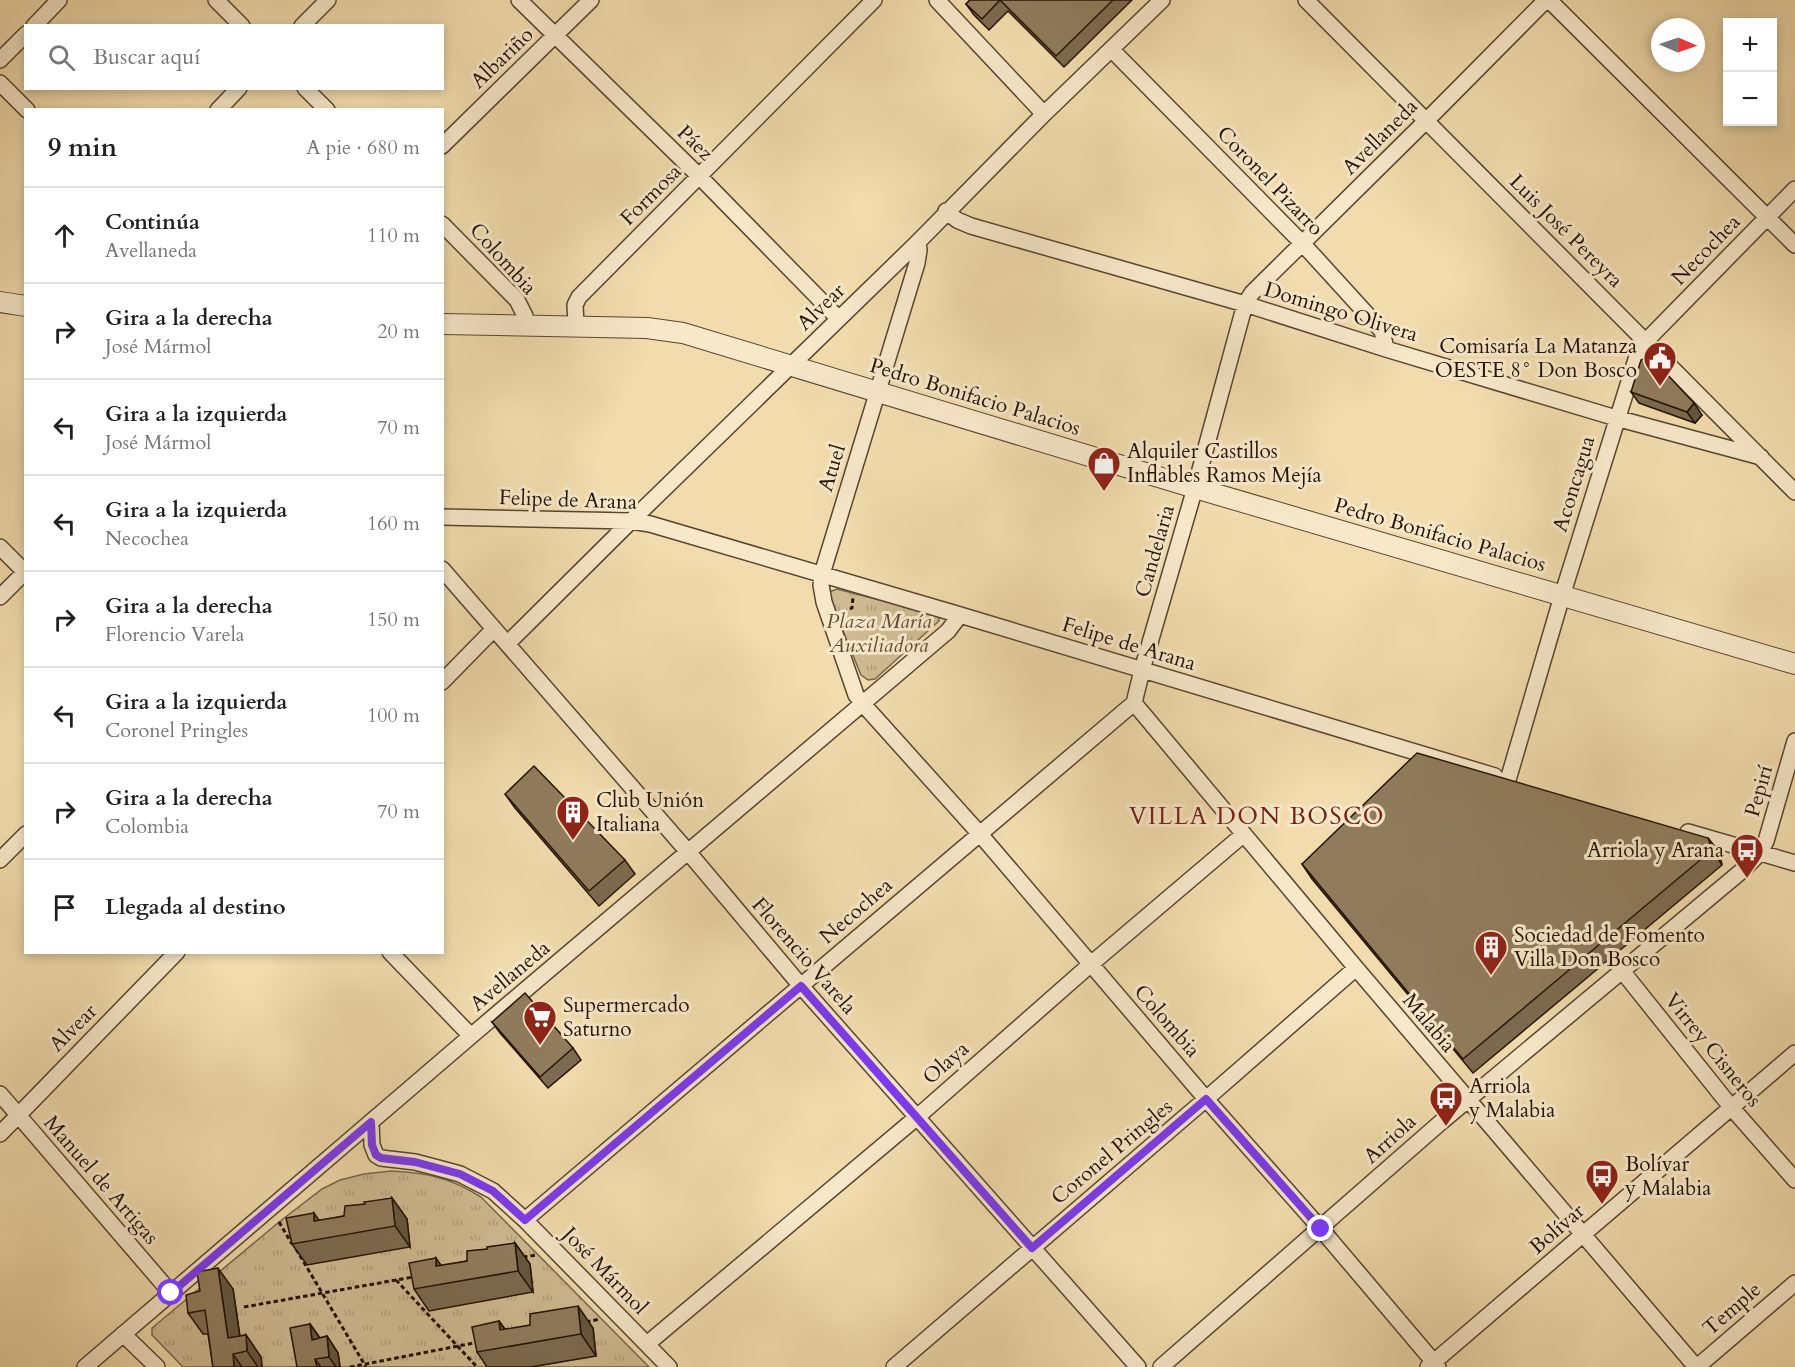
<!DOCTYPE html>
<html lang="es">
<head>
<meta charset="utf-8">
<style>
	body { margin:0; font-family:Cardo,serif; background:#f6f6f6; color:#202124 }
	.controls { position:absolute; right:18px; top:18px; display:grid; overflow:hidden; border-radius:0px; box-shadow:0 3px 9px #0003 }
	.controls button { width:54px; height:54px; display:grid; place-items:center; padding:0; border:0; border-bottom:2px solid #e0e0e0; background:#fff; color:#202124; font:30px sans-serif }
	.compass { position:absolute; left:1651px; top:18px; width:54px; height:54px; border-radius:50%; background:#fff; box-shadow:0 3px 9px #0003; rotate:92deg }
	.stop { position:absolute; width:18px; height:18px; margin:-14px; border:4px solid #7c3aed; border-radius:50%; background:#fff }
	.stop.end { background:#7c3aed; border-color:#fff; box-shadow:0 2px 6px #0008 }
	.list { margin:0; padding:0; list-style:none }
	h2 { display:flex; justify-content:space-between; align-items:center; height:78px; margin:0; padding:0 24px; font-size:26px }
	h2 small { font-size:20px; font-weight:400; color:#757577 }
	.list li { display:grid; grid-template-columns:39px 1fr auto; gap:18px; align-items:center; box-sizing:border-box; height:96px; padding:0 24px; border-top:2px solid #e0e0e0 }
	.list b { display:block; font-size:22px; white-space:nowrap }
	.list p { margin:0; font-size:20px; white-space:nowrap; color:#757577 }
	.list em { font-size:20px; font-style:normal; color:#757577 }
	.icon { flex:none; width:33px; height:33px; fill:none; stroke:currentColor; stroke-width:2; stroke-linecap:round; stroke-linejoin:round }
	.map { position:relative; flex:none; width:1795px; height:1367px; overflow:hidden }
	.search { position:absolute; background:#fff; box-shadow:0 3px 9px #0003; left:24px; top:24px; width:420px; height:66px; display:flex; align-items:center; gap:15px; box-sizing:border-box; padding:0 21px; border-radius:0px; color:#757577; font-size:22px }
	.panel { position:absolute; background:#fff; box-shadow:0 3px 9px #0003; left:24px; top:108px; width:420px; height:846px; border-radius:0px }
	.map>svg:first-child { display:block }
</style>
</head>
<body>
<div class="map">
<svg width="1795" height="1367" viewBox="0 0 1795 1367">
	<defs>
		<pattern id="grass-tufts" width="24" height="20" patternUnits="userSpaceOnUse" patternTransform="scale(1.5)"><rect width="24" height="20" fill="#cfba91"/><path d="M3 7l-1-3M5 7V3M7 7l1-3M15 17l-1-3M17 17v-4M19 17l1-3" fill="none" stroke="#b29f7c"/></pattern>
	</defs>
	<rect width="100%" height="100%" fill="#f2dcad"/>
	<filter id="stains"><feTurbulence type="fractalNoise" baseFrequency=".00333" numOctaves="4"/><feColorMatrix values="0 0 0 0 .2 0 0 0 0 .09 0 0 0 0 .02 0 0 0 .5 -.17"/></filter>
	<radialGradient id="worn" r=".72"><stop offset=".6" stop-color="#630" stop-opacity="0"/><stop offset="1" stop-color="#630" stop-opacity=".3"/></radialGradient>
	<path fill="url(#grass-tufts)" stroke="#7a664c" stroke-width="1.5" d="M837 589 934 614 939 618V621L875 679 868 680 861 675 830 599 829 592Z
		M391 1171C428 1173 449 1177 481 1197L649 1367H531L596 1356 491 1367H262L220 1332 225 1367H183L152 1335V1328L279 1222 322 1189 340 1180 364 1174Z"/>
	<g fill="none" stroke-linecap="round" stroke-linejoin="round">
		<defs>
			<path id="minor" d="M216 0 242 26
				M519 0 699 176 839 319
				M937 0 1044 114
				M1306 0 1795 492
				M1549 0 1795 245
				M34 26 59 0
				M302 26 328 0
				M1112 50 1302 243 1374 322 1382 331 1386 349
				M0 60 26 34
				M0 83 27 110
				M305 88 327 110
				M218 110 239 88
				M442 146 591 0
				M946 211 957 220 971 226 1245 304 1386 349 1616 418 1761 457
				M442 224 517 300 525 316 523 325
				M918 242 919 250 917 263 822 574 821 585 824 602 856 695 863 704 979 833 1206 1099 1321 1229 1438 1367
				M576 325 575 305 579 297 874 0
				M442 517 631 521 650 524 960 615 1495 776
				M0 547 26 573
				M442 569 689 853 801 986 1138 1367
				M0 597 26 571
				M508 643 631 521 918 242 1044 114 1162 0
				M442 682 494 629
				M1134 703 1356 968 1696 1367
				M1508 780 1562 596 1638 353 1646 341 1795 189
				M1688 832 1795 863
				M0 860 26 834
				M390 952 471 1036
				M1623 972 1731 1107 1795 1180
				M0 1094 171 1293
				M371 1122 372 1145 376 1155 381 1158 415 1162 438 1168 460 1174 493 1191 525 1220 669 1367
				M0 1134 177 952
				M525 1220 1134 703 1142 670 1195 488 1245 304 1252 293 1426 121 1546 0
				M123 1334 157 1367
				M647 1344 916 1118 1091 964 1244 834
				M85 1367 471 1036 948 631 960 615
				M894 1367 1206 1099 1356 968
				M1161 1367 1440 1123 1744 869 1760 853 1766 841 1795 741
				M1428 1367 1795 1053
				M1697 1367 1795 1283"/>
			<path id="tertiary" d="M0 302 26 306
				M442 324 647 328 683 333 1195 488 1795 664"/>
		</defs>
		<use href="#minor" stroke="#584530" stroke-width="18"/>
		<use href="#tertiary" stroke="#584530" stroke-width="22"/>
		<path stroke="#251307" stroke-width="3" stroke-dasharray="4.5 3" stroke-linecap="butt" d="M843 612 852 608 853 597
			M279 1222 292 1244
			M296 1249 366 1367
			M523 1257 537 1255
			M396 1280 477 1367
			M244 1307 413 1277
			M586 1322 600 1319
			M350 1367 479 1342"/>
		<use href="#minor" stroke="#f7e8ca" stroke-width="15"/>
		<use href="#tertiary" stroke="#f7e8ca" stroke-width="20"/>
	</g>
	<path fill="#7c6b50" stroke="#251307" stroke-width="1.5" d="M970 0H1132L1064 67 1008 11 989 30 974 15 966 4Z
		M1631 392 1702 415 1695 423 1639 403Z
		M505 794 625 860 635 874 599 906 515 808Z
		M1708 838 1719 852 1722 865 1473 1073 1312 879 1302 864Z
		M492 1022 573 1048 581 1060 548 1088 500 1033Z
		M392 1198 407 1219 410 1247 307 1265 292 1244 319 1221 344 1216 365 1204Z
		M515 1243 530 1264 533 1292 429 1311 414 1289 436 1258 441 1266 467 1261 487 1249Z
		M233 1289 240 1336 246 1335 261 1357 262 1367H213L208 1334H203L188 1313 200 1291Z
		M499 1321 505 1329 593 1328 596 1356 531 1367H487L477 1352Z
		M310 1324 320 1338 327 1336 338 1353 340 1367H297Z"/>
	<path fill="#655741" stroke="#251307" stroke-width="1.5" d="M1694 403 1702 415 1695 423 1687 412Z
		M1708 838 1719 852 1722 865 1712 850Z
		M392 1198 407 1219 410 1247 395 1226Z
		M314 1213 329 1235 314 1221Z
		M515 1243 530 1264 533 1292 518 1271Z
		M436 1258 451 1280 436 1266Z
		M218 1268 233 1289 242 1352 228 1338Z
		M578 1306 593 1328 596 1356 581 1334Z
		M499 1321 514 1343 500 1330Z
		M310 1324 321 1340H312Z
		M246 1335 261 1357 262 1367H258L247 1351Z
		M327 1336 338 1353 340 1367H336L329 1357Z
		M233 1354 242 1367H234Z
		M315 1359 321 1367H317Z"/>
	<path fill="#907c5d" stroke="#251307" stroke-width="1.5" d="M970 0H1113L1056 56 1000 0 982 19 966 4Z
		M1650 356 1694 403 1687 412 1631 392 1641 360Z
		M1417 753 1708 838 1712 850 1463 1059 1302 864Z
		M534 766 625 860 589 891 505 794Z
		M525 993 573 1048 540 1077 492 1022Z
		M392 1198 395 1226 292 1244 286 1218 314 1213V1221L344 1216 345 1206 365 1204 364 1202Z
		M515 1243 518 1271 414 1289 409 1263 436 1258V1266L467 1261V1251L487 1249V1247Z
		M218 1268 228 1338 246 1335 247 1351 233 1354 234 1367H213L205 1310 188 1313 186 1295 200 1291 197 1272Z
		M578 1306 581 1334 477 1352 472 1327 499 1321 500 1330 530 1325V1314Z
		M310 1324 312 1340 327 1336 329 1357 315 1359 317 1367H297L290 1328Z"/>
	<g fill="none" stroke-linecap="round" stroke-linejoin="round">
		<path stroke="#7c3aed" stroke-width="8" d="M171 1293 371 1122 372 1145 376 1155 381 1158 415 1162 460 1174 493 1191 525 1220 801 986 1032 1248 1206 1099 1321 1229"/>
	</g>
	<defs>
		<symbol id="civic-pin" viewBox="-11 -11 22 30"><path d="M0 17L-7.5 6A9.5 9.5 0 1 1 7.5 6Z" fill="#8f2418" stroke="#f7e8ca"/><path d="M-.6-6.5H3V-4.5H.6V-3L4-1V1h2V6H-6V1h2V-1L-.6-3ZM-1.2 2.5V6h2.4V2.5Z" fill="#fff"/></symbol>
		<symbol id="shop-pin" viewBox="-11 -11 22 30"><path d="M0 17L-7.5 6A9.5 9.5 0 1 1 7.5 6Z" fill="#8f2418" stroke="#f7e8ca"/><path d="M-5-2.5h2.3a2.7 3.5 0 0 1 5.4 0H5L5.5 6h-11ZM-1.5-2.5h3a1.5 2.3 0 0 0-3 0Z" fill="#fff"/></symbol>
		<symbol id="building-pin" viewBox="-11 -11 22 30"><path d="M0 17L-7.5 6A9.5 9.5 0 1 1 7.5 6Z" fill="#8f2418" stroke="#f7e8ca"/><path d="M-4-6H4V6H1V3H-1V6H-4ZM-2.5-4.3h1.7v1.8h-1.7ZM.8-4.3h1.7v1.8H.8ZM-2.5-1h1.7V.8h-1.7ZM.8-1h1.7V.8H.8Z" fill="#fff"/></symbol>
		<symbol id="bus-pin" viewBox="-11 -11 22 30"><path d="M0 17L-7.5 6A9.5 9.5 0 1 1 7.5 6Z" fill="#8f2418" stroke="#f7e8ca"/><path d="M-5-6H5V4H4V6H2V4H-2V6H-4V4H-5ZM-3.5-4V0h7V-4ZM-3.5 1.2v1.5H-2V1.2ZM2 1.2v1.5H3.5V1.2Z" fill="#fff"/></symbol>
		<symbol id="supermarket-pin" viewBox="-11 -11 22 30"><path d="M0 17L-7.5 6A9.5 9.5 0 1 1 7.5 6Z" fill="#8f2418" stroke="#f7e8ca"/><path d="M-6-5.5h2.5l.6 2H6L4.5 2H-2.5L-4.4-4H-6ZM-1.5 3.2a1.3 1.3 0 1 0 .1 0ZM3 3.2a1.3 1.3 0 1 0 .1 0Z" fill="#fff"/></symbol>
	</defs>
	<g fill-rule="evenodd">
		<use href="#civic-pin" x="1641" y="339" width="38" height="52"/>
		<use href="#shop-pin" x="1085" y="444" width="38" height="52"/>
		<use href="#building-pin" x="554" y="793" width="38" height="52"/>
		<use href="#bus-pin" x="1728" y="831" width="38" height="52"/>
		<use href="#building-pin" x="1472" y="928" width="38" height="52"/>
		<use href="#supermarket-pin" x="521" y="998" width="38" height="52"/>
		<use href="#bus-pin" x="1427" y="1079" width="38" height="52"/>
		<use href="#bus-pin" x="1583" y="1157" width="38" height="52"/>
	</g>
	<g text-anchor="middle" dominant-baseline="central" stroke-width="6" stroke-linejoin="round" paint-order="stroke">
		<g font-size="21" fill="#251307" stroke="#f7e8ca">
			<text transform="translate(502 58) rotate(-44)">Albariño</text>
			<text transform="translate(1380 137) rotate(-45)">Avellaneda</text>
			<text transform="translate(695 143) rotate(44)">Páez</text>
			<text transform="translate(1270 181) rotate(46)">Coronel Pizarro</text>
			<text transform="translate(651 195) rotate(-45)">Formosa</text>
			<text transform="translate(1566 231) rotate(45)">Luis José Pereyra</text>
			<text transform="translate(1706 250) rotate(-46)">Necochea</text>
			<text transform="translate(503 259) rotate(48)">Colombia</text>
			<text transform="translate(821 307) rotate(-44)">Alvear</text>
			<text transform="translate(1341 312) rotate(17)">Domingo Olivera</text>
			<text transform="translate(975 397) rotate(17)">Pedro Bonifacio Palacios</text>
			<text transform="translate(832 468) rotate(-73)">Atuel</text>
			<text transform="translate(1574 484) rotate(-73)">Aconcagua</text>
			<text transform="translate(568 500) rotate(2)">Felipe de Arana</text>
			<text transform="translate(1440 535) rotate(16)">Pedro Bonifacio Palacios</text>
			<text transform="translate(1155 551) rotate(-74)">Candelaria</text>
			<text transform="translate(1129 644) rotate(17)">Felipe de Arana</text>
			<text transform="translate(1759 791) rotate(-74)">Pepirí</text>
			<text transform="translate(856 911) rotate(-41)">Necochea</text>
			<text transform="translate(804 956) rotate(49)">Florencio Varela</text>
			<text transform="translate(510 976) rotate(-40)">Avellaneda</text>
			<text transform="translate(1167 1021) rotate(49)">Colombia</text>
			<text transform="translate(1429 1023) rotate(50)">Malabia</text>
			<text transform="translate(73 1028) rotate(-45)">Alvear</text>
			<text transform="translate(1713 1050) rotate(51)">Virrey Cisneros</text>
			<text transform="translate(946 1063) rotate(-41)">Olaya</text>
			<text transform="translate(1390 1139) rotate(-42)">Arriola</text>
			<text transform="translate(1112 1152) rotate(-40)">Coronel Pringles</text>
			<text transform="translate(101 1180) rotate(49)">Manuel de Artigas</text>
			<text transform="translate(1557 1229) rotate(-41)">Bolívar</text>
			<text transform="translate(605 1271) rotate(46)">José Mármol</text>
			<text transform="translate(1732 1309) rotate(-41)">Temple</text>
		</g>
		<g font-size="21" fill="#251307" stroke="#f7e8ca" text-anchor="start">
			<text x="1637" y="346" text-anchor="end">Comisaría La Matanza<tspan x="1637" dy="24">OESTE 8° Don Bosco</tspan></text>
			<text x="1127" y="451">Alquiler Castillos<tspan x="1127" dy="24">Inflables Ramos Mejía</tspan></text>
			<text x="596" y="800">Club Unión<tspan x="596" dy="24">Italiana</tspan></text>
			<text x="1724" y="850" text-anchor="end">Arriola y Arana</text>
			<text x="1514" y="935">Sociedad de Fomento<tspan x="1514" dy="24">Villa Don Bosco</tspan></text>
			<text x="563" y="1005">Supermercado<tspan x="563" dy="24">Saturno</tspan></text>
			<text x="1469" y="1086">Arriola<tspan x="1469" dy="24">y Malabia</tspan></text>
			<text x="1625" y="1164">Bolívar<tspan x="1625" dy="24">y Malabia</tspan></text>
		</g>
		<g font-size="21" font-style="italic" fill="#604d37" stroke="#f7e8ca">
			<text x="879" y="621">Plaza María<tspan x="879" dy="24">Auxiliadora</tspan></text>
		</g>
		<g font-size="24" letter-spacing="1.5" fill="#7a1f14" stroke="#f7e8ca">
			<text x="1257" y="816">VILLA DON BOSCO</text>
		</g>
	</g>
	<rect width="100%" height="100%" filter="url(#stains)"/>
	<rect width="100%" height="100%" fill="url(#worn)"/>
</svg>
<div class="controls">
<button>+</button>
<button>−</button>
</div>
<svg class="compass" viewBox="-18 -18 36 36"><path d="M0-13l5 13h-10z" fill="#e53935"/><path d="M0 13l5-13h-10z" fill="#757577"/></svg>
<div class="stop" style="left:171px;top:1293px"></div>
<div class="stop end" style="left:1321px;top:1229px"></div>
<div class="search"><svg class="icon" aria-label="search" viewBox="0 0 24 24"><circle cx="10" cy="10" r="6"/><path d="M15 15l6 6"/></svg>Buscar aquí</div>
<section class="panel">
<h2>9 min<small>A pie · 680 m</small></h2>
<ul class="list">
<li><svg class="icon" aria-label="ahead" viewBox="0 0 24 24"><path d="M12 20V5M6 11l6-6 6 6"/></svg><div><b>Continúa</b><p>Avellaneda</p></div><em>110 m</em></li>
<li><svg class="icon" aria-label="right" viewBox="0 0 24 24"><path d="M7 20v-9h11M14 6l5 5-5 5"/></svg><div><b>Gira a la derecha</b><p>José Mármol</p></div><em>20 m</em></li>
<li><svg class="icon" aria-label="left" viewBox="0 0 24 24"><path d="M17 20v-9H6M10 6l-5 5 5 5"/></svg><div><b>Gira a la izquierda</b><p>José Mármol</p></div><em>70 m</em></li>
<li><svg class="icon" aria-label="left" viewBox="0 0 24 24"><path d="M17 20v-9H6M10 6l-5 5 5 5"/></svg><div><b>Gira a la izquierda</b><p>Necochea</p></div><em>160 m</em></li>
<li><svg class="icon" aria-label="right" viewBox="0 0 24 24"><path d="M7 20v-9h11M14 6l5 5-5 5"/></svg><div><b>Gira a la derecha</b><p>Florencio Varela</p></div><em>150 m</em></li>
<li><svg class="icon" aria-label="left" viewBox="0 0 24 24"><path d="M17 20v-9H6M10 6l-5 5 5 5"/></svg><div><b>Gira a la izquierda</b><p>Coronel Pringles</p></div><em>100 m</em></li>
<li><svg class="icon" aria-label="right" viewBox="0 0 24 24"><path d="M7 20v-9h11M14 6l5 5-5 5"/></svg><div><b>Gira a la derecha</b><p>Colombia</p></div><em>70 m</em></li>
<li><svg class="icon" aria-label="arrive" viewBox="0 0 24 24"><path d="M6 21V4h12l-3 4 3 4H6"/></svg><div><b>Llegada al destino</b></div></li>
</ul>
</section>
</div>
</body>
</html>
